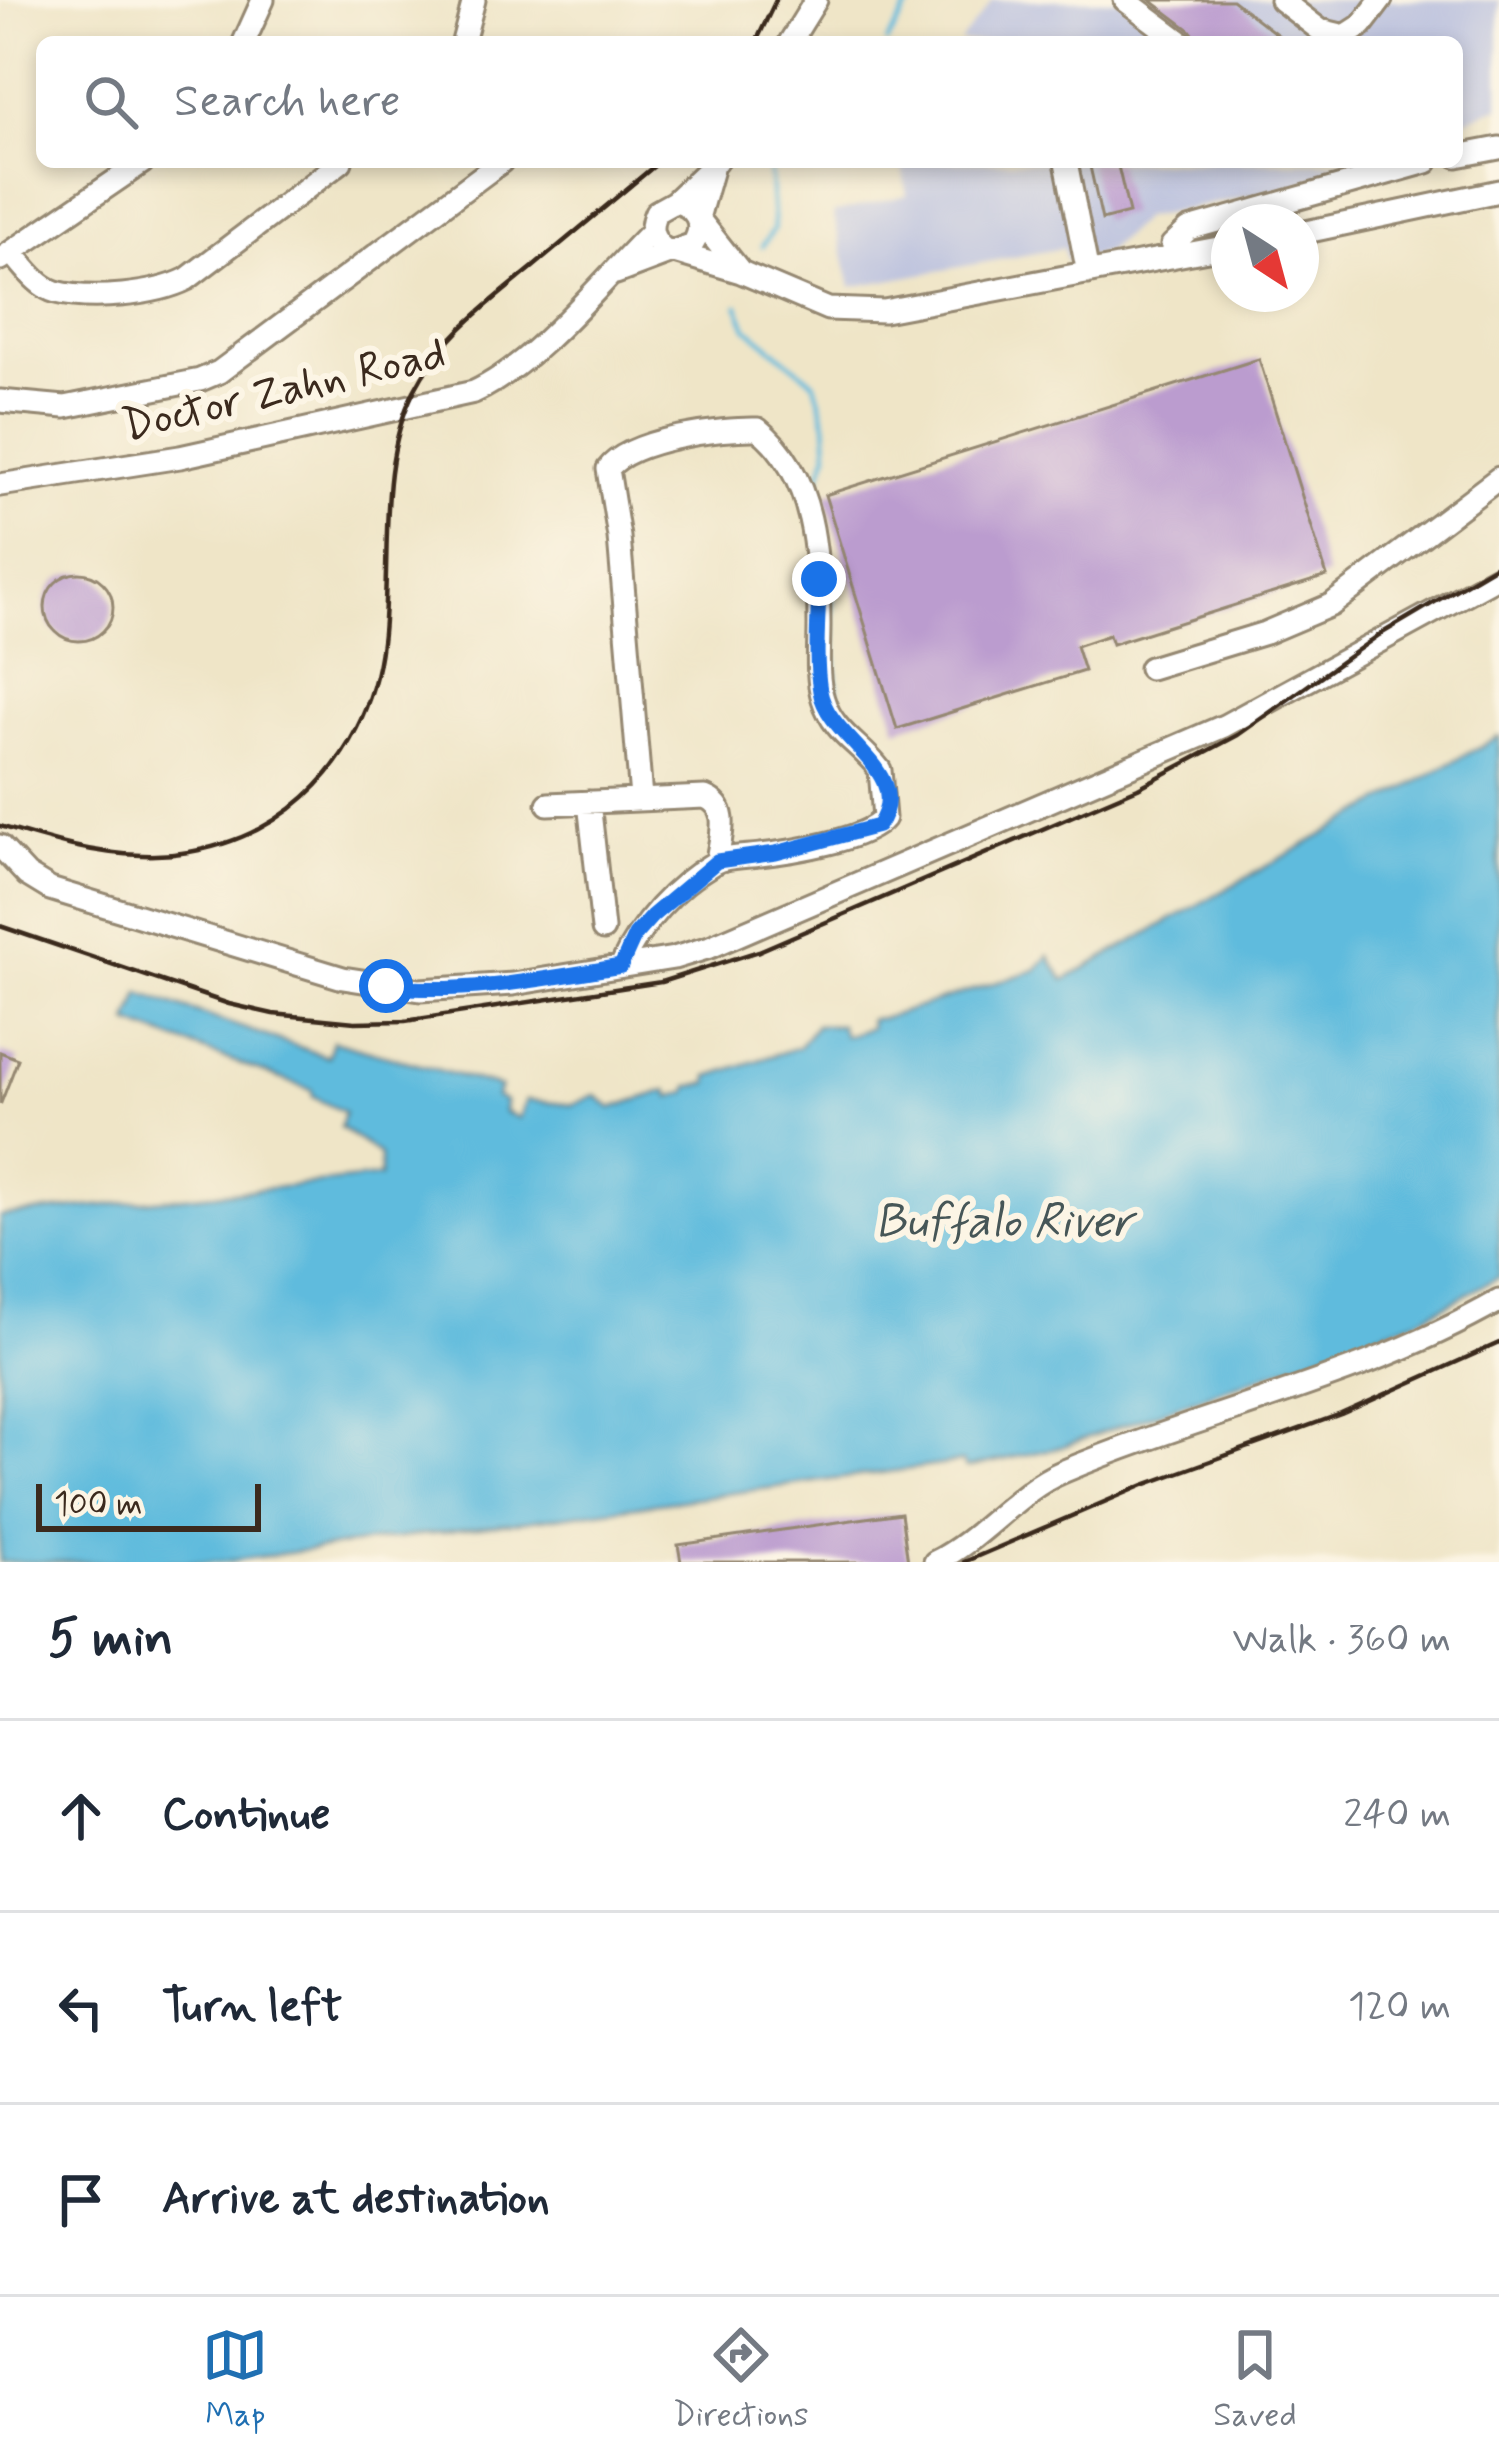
<!DOCTYPE html>
<html lang="en">
<head>
<meta charset="utf-8">
<style>
	body { margin:0; font-family:Mynerve,sans-serif; background:#f6f6f7; color:#1f2937 }
	.compass { position:absolute; left:1211px; top:204px; width:108px; height:108px; border-radius:50%; background:#fff; box-shadow:0 6px 18px #0003; rotate:144deg }
	.scale { position:absolute; left:36px; bottom:30px; width:225px; box-sizing:border-box; padding-left:12px; border:6px solid #3b2a1e; border-top:0; font-size:33px; line-height:42px; white-space:nowrap; color:#3b2a1e; -webkit-text-stroke:9px #fcf5e5; paint-order:stroke }
	.stop { position:absolute; width:36px; height:36px; margin:-27px; border:9px solid #1a73e8; border-radius:50%; background:#fff }
	.stop.end { background:#1a73e8; border-color:#fff; box-shadow:0 3px 12px #0008 }
	.list { margin:0; padding:0; list-style:none }
	h2 { display:flex; justify-content:space-between; align-items:center; height:156px; margin:0; padding:0 48px; font-size:51px }
	h2 small { font-size:39px; font-weight:400; color:#747a83 }
	.list li { display:grid; grid-template-columns:78px 1fr auto; gap:36px; align-items:center; box-sizing:border-box; height:192px; padding:0 48px; border-top:3px solid #e0e1e3 }
	.list b { display:block; font-size:45px; white-space:nowrap }
	.list em { font-size:39px; font-style:normal; color:#747a83 }
	.icon { flex:none; width:66px; height:66px; fill:none; stroke:currentColor; stroke-width:2; stroke-linecap:round; stroke-linejoin:round }
	.map { position:relative; flex:none; width:1499px; height:1562px; overflow:hidden }
	.search { position:absolute; background:#fff; box-shadow:0 6px 18px #0003; left:36px; right:36px; top:36px; height:132px; display:flex; align-items:center; gap:30px; box-sizing:border-box; padding:0 42px; border-radius:18px; color:#747a83; font-size:45px }
	.sheet { height:732px; background:#fff }
	nav { display:flex; justify-content:space-around; align-items:center; box-sizing:border-box; height:168px; border-top:3px solid #e0e1e3; background:#fff; font-size:33px; color:#747a83 }
	nav a { display:grid; justify-items:center; gap:6px }
	nav .on { color:#1f6fb2 }
	.map>svg:first-child { display:block }
</style>
</head>
<body>
<div class="map">
<svg width="1499" height="1562" viewBox="0 0 1499 1562">
	<rect width="100%" height="100%" fill="#fcf5e5"/>
	<filter id="ink" filterUnits="userSpaceOnUse"><feTurbulence type="fractalNoise" baseFrequency=".00833" numOctaves="2"/><feDisplacementMap in="SourceGraphic" scale="24" xChannelSelector="R" yChannelSelector="G"/><feConvolveMatrix kernelMatrix="1 2 1 2 8 2 1 2 1" color-interpolation-filters="sRGB"/></filter>
	<filter id="wash" filterUnits="userSpaceOnUse"><feTurbulence type="fractalNoise" baseFrequency=".004" numOctaves="4" result="noise"/><feDisplacementMap in="SourceGraphic" scale="48" xChannelSelector="R" yChannelSelector="G"/><feGaussianBlur stdDeviation="2.7" result="paint"/><feColorMatrix in="noise" values="0 0 0 0 0 0 0 0 0 0 0 0 0 0 0 0 0 1.4 0 .05"/><feComposite in="paint" operator="in"/></filter>
	<g filter="url(#wash)">
		<rect width="100%" height="100%" fill="#efe5c7"/>
		<path fill="#bdc3de" d="M993 0H1499V107L1457 123V42H960Z
			M901 162H1358L1290 188 1143 218 1105 253 1067 262 1063 248 851 287 833 213 907 195Z"/>
		<path fill="#5fbbdd" stroke="#4d727e" stroke-width="3" d="M1499 736V1277L1420 1318 1239 1384 1061 1447 966 1468 962 1462 221 1562H0V1216L380 1177V1155L340 1127 344 1112 313 1097 312 1090 129 1023 140 993 328 1057 333 1041 500 1087 496 1097 505 1101 504 1112 519 1118 526 1100 573 1105 595 1095 612 1108 668 1090 670 1097 688 1092 689 1087 709 1083V1076L799 1047 816 1025H840L844 1036 870 1028 869 1019 884 1018 1036 970 1049 956 1064 980Z"/>
		<g fill="none" stroke-linecap="round" stroke-linejoin="round">
			<path stroke="#5fbbdd" stroke-width="4.5" d="M887 42 908 8 920 0
				M762 246 774 229 769 162
				M738 306 747 328 815 383 826 423 828 453 817 483 830 568 838 713"/>
		</g>
		<g id="blocks">
			<path fill="#bb9ccf" d="M1150 0H1232L1287 42H1199L1190 30Z
				M1089 162H1117L1129 213 1102 220Z
				M1259 359 1327 576 1112 644 1109 635 1076 646 1084 671 897 729 825 495Z
				M45 607a34 34 0 1 1 68 0a34 34 0 1 1-68 0Z
				M0 1052 18 1059 1 1103H0Z
				M901 1513 908 1562H681L678 1545Z"/>
		</g>
	</g>
	<g filter="url(#ink)">
		<use href="#blocks" fill-opacity="0" stroke="#958872" stroke-width="3"/>
		<g fill="none" stroke-linecap="round" stroke-linejoin="round">
			<defs>
				<path id="minor" d="M1125 0 1181 42
					M1281 0 1320 30 1345 36 1362 25 1381 0
					M244 42 263 0
					M463 42 474 0
					M790 42 816 0
					M1457 156 1499 148
					M716 162 674 202 656 212C649 228 651 238 664 249L741 272 828 309 884 311 1229 246
					M1066 162 1088 273
					M712 169 698 218 740 271
					M1301 233 1499 191
					M13 254C25 267 38 287 56 292 91 301 155 295 187 279L341 162
					M1172 257V245L1189 229 1427 162
					M1 259 143 162
					M616 273 693 244C706 224 696 206 674 202
					M0 401 65 407 200 380 219 372 501 162
					M0 485 180 457 474 392C537 363 602 281 651 232
					M1150 668 1265 633 1331 605 1499 478
					M589 802 603 929
					M548 804 705 797C732 808 720 837 717 861
					M0 846 27 875 50 889 343 978 420 990 513 984 674 958 710 947 1224 726 1499 576
					M621 966C640 924 674 887 714 863 726 856 746 857 760 855 789 852 867 840 884 818L880 770C861 744 833 733 823 699 816 677 819 649 819 625 819 557 815 474 758 429 721 428 630 439 608 469L619 537 641 798
					M935 1562C983 1538 1017 1491 1062 1472 1205 1412 1365 1378 1499 1301"/>
			</defs>
			<use href="#minor" stroke="#958872" stroke-width="27"/>
			<use href="#minor" stroke="#fff" stroke-width="21"/>
			<path stroke="#3b2a1e" stroke-width="4.5" d="M756 42 776 0
				M0 826C47 840 93 854 142 855 270 859 368 767 382 642 392 560 376 467 414 391 441 338 489 303 533 267 575 232 617 197 659 162
				M0 926 229 1004 273 1014 355 1022 405 1021 661 982 759 951 1138 788 1238 735 1379 635 1499 564
				M964 1562 1144 1485 1341 1414 1499 1343"/>
		</g>
	</g>
	<g fill="none" stroke-linecap="round" stroke-linejoin="round" filter="url(#ink)">
		<path stroke="#1a73e8" stroke-width="15" d="M386 986C464 995 544 979 621 966L635 935 652 916 717 861 776 853 878 826C916 772 828 740 820 691 814 655 819 615 819 579"/>
	</g>
	<g text-anchor="middle" dominant-baseline="central" stroke-width="12" stroke-linejoin="round" paint-order="stroke">
		<g font-size="45" fill="#3b2a1e" stroke="#fcf5e5">
			<text transform="translate(284 391) rotate(-13)">Doctor Zahn Road</text>
		</g>
		<g font-size="48" font-style="italic" fill="#465657" stroke="#fcf5e5">
			<text x="1004" y="1222">Buffalo River</text>
		</g>
	</g>
</svg>
<svg class="compass" viewBox="-18 -18 36 36"><path d="M0-13l5 13h-10z" fill="#e53935"/><path d="M0 13l5-13h-10z" fill="#747a83"/></svg>
<div class="scale">100 m</div>
<div class="stop" style="left:386px;top:986px"></div>
<div class="stop end" style="left:819px;top:579px"></div>
<div class="search"><svg class="icon" aria-label="search" viewBox="0 0 24 24"><circle cx="10" cy="10" r="6"/><path d="M15 15l6 6"/></svg>Search here</div>
</div>
<section class="sheet">
<h2>5 min<small>Walk · 360 m</small></h2>
<ul class="list">
<li><svg class="icon" aria-label="ahead" viewBox="0 0 24 24"><path d="M12 20V5M6 11l6-6 6 6"/></svg><div><b>Continue</b></div><em>240 m</em></li>
<li><svg class="icon" aria-label="left" viewBox="0 0 24 24"><path d="M17 20v-9H6M10 6l-5 5 5 5"/></svg><div><b>Turn left</b></div><em>120 m</em></li>
<li><svg class="icon" aria-label="arrive" viewBox="0 0 24 24"><path d="M6 21V4h12l-3 4 3 4H6"/></svg><div><b>Arrive at destination</b></div></li>
</ul>
</section>
<nav>
<a class="on"><svg class="icon" aria-label="map" viewBox="0 0 24 24"><path d="M3 6l6-2 6 2 6-2v14l-6 2-6-2-6 2zM9 4v14M15 6v14"/></svg>Map</a>
<a><svg class="icon" aria-label="directions" viewBox="0 0 24 24"><path d="M12 3l9 9-9 9-9-9zM9 14v-3h6M13 9l2 2-2 2"/></svg>Directions</a>
<a><svg class="icon" aria-label="saved" viewBox="0 0 24 24"><path d="M7 4h10v16l-5-4-5 4z"/></svg>Saved</a>
</nav>
</body>
</html>
